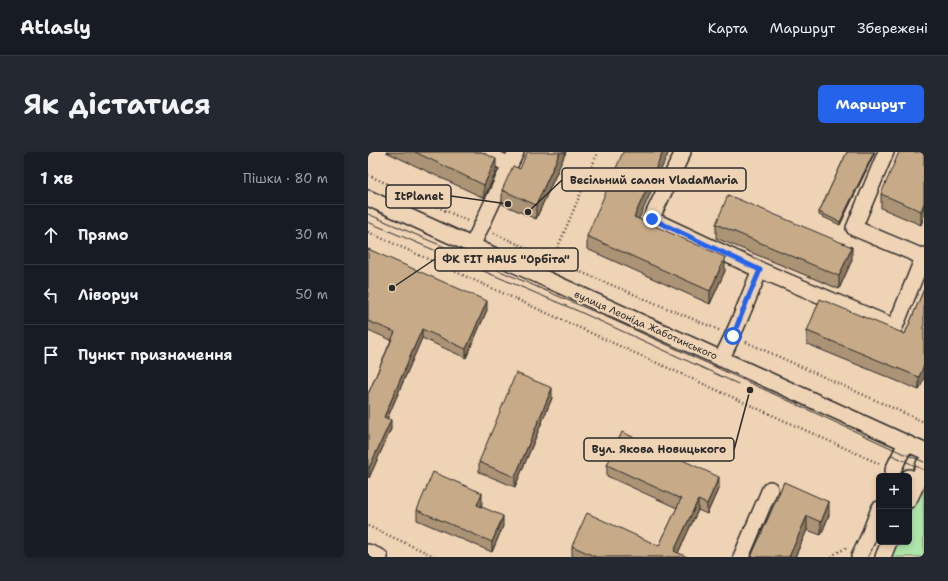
<!DOCTYPE html>
<html lang="uk">
<head>
<meta charset="utf-8">
<style>
	body { margin:0; font-family:"Shantell Sans",sans-serif; background:#242831; color:#f1f3f6 }
	.controls { position:absolute; right:12px; bottom:12px; display:grid; overflow:hidden; border-radius:6px; box-shadow:0 2px 6px #0003 }
	.controls button { width:36px; height:36px; display:grid; place-items:center; padding:0; border:0; border-bottom:1px solid #363941; background:#171b24; color:#f1f3f6; font:20px sans-serif }
	.stop { position:absolute; width:12px; height:12px; margin:-9px; border:3px solid #2563eb; border-radius:50%; background:#fff }
	.stop.end { background:#2563eb; border-color:#fff; box-shadow:0 1px 4px #0008 }
	.list { margin:0; padding:0; list-style:none }
	h2 { display:flex; justify-content:space-between; align-items:center; height:52px; margin:0; padding:0 16px; font-size:17px }
	h2 small { font-size:13px; font-weight:400; color:#9ea1a6 }
	.list li { display:grid; grid-template-columns:26px 1fr auto; gap:12px; align-items:center; box-sizing:border-box; height:60px; padding:0 16px; border-top:1px solid #363941 }
	.list b { display:block; font-size:15px; white-space:nowrap }
	.list em { font-size:13px; font-style:normal; color:#9ea1a6 }
	.icon { flex:none; width:22px; height:22px; fill:none; stroke:currentColor; stroke-width:2; stroke-linecap:round; stroke-linejoin:round }
	.map { position:relative; flex:none; width:556px; height:405px; overflow:hidden; border-radius:6px }
	header { display:flex; align-items:center; gap:24px; box-sizing:border-box; height:56px; padding:0 20px; background:#171b24; border-bottom:1px solid #363941 }
	header strong { font-size:19px }
	nav { display:flex; gap:22px; margin-inline-start:auto; font-size:14px }
	.intro { display:flex; align-items:center; justify-content:space-between; box-sizing:border-box; height:96px; padding:0 24px }
	h1 { margin:0; font-size:28px }
	.button { padding:10px 18px; border-radius:6px; background:#2563eb; color:#fff; font-size:14px; font-weight:700 }
	main { display:flex; gap:24px; padding:0 24px }
	aside { flex:1; background:#171b24; border-radius:6px; box-shadow:0 2px 6px #0003 }
	.map>svg:first-child { display:block }
</style>
</head>
<body>
<header>
<strong>Atlasly</strong>
<nav><a>Карта</a><a>Маршрут</a><a>Збережені</a></nav>
</header>
<div class="intro"><h1>Як дістатися</h1><a class="button">Маршрут</a></div>
<main>
<aside>
<h2>1 хв<small>Пішки · 80 m</small></h2>
<ul class="list">
<li><svg class="icon" aria-label="ahead" viewBox="0 0 24 24"><path d="M12 20V5M6 11l6-6 6 6"/></svg><div><b>Прямо</b></div><em>30 m</em></li>
<li><svg class="icon" aria-label="left" viewBox="0 0 24 24"><path d="M17 20v-9H6M10 6l-5 5 5 5"/></svg><div><b>Ліворуч</b></div><em>50 m</em></li>
<li><svg class="icon" aria-label="arrive" viewBox="0 0 24 24"><path d="M6 21V4h12l-3 4 3 4H6"/></svg><div><b>Пункт призначення</b></div></li>
</ul>
</aside>
<div class="map">
<svg width="556" height="405" viewBox="0 0 556 405">
	<rect width="100%" height="100%" fill="#efd3b5"/>
	<filter id="ink" filterUnits="userSpaceOnUse"><feTurbulence type="fractalNoise" baseFrequency=".025" numOctaves="2"/><feDisplacementMap in="SourceGraphic" scale="8" xChannelSelector="R" yChannelSelector="G"/><feConvolveMatrix kernelMatrix="1 2 1 2 8 2 1 2 1" color-interpolation-filters="sRGB"/></filter>
	<g filter="url(#ink)">
		<path fill="#aee6a9" stroke="#6c886a" d="M555 328 556 405H523L529 390H541V362Z"/>
		<g fill="none" stroke-linecap="round" stroke-linejoin="round">
			<defs>
				<path id="minor" d="M114 0 142 13
					M315 0 283 67 392 118C379 148 369 178 353 207
					M518 0 486 76 555 105
					M0 46 556 299
					M104 94 148 0
					M392 118 527 175 556 103
					M525 318 538 291
					M541 325 550 329 541 348
					M550 329 556 312
					M0 400 12 405
					M373 405 402 337
					M491 405 500 386 511 357
					M515 405 521 390"/>
			</defs>
			<use href="#minor" stroke="#2b2b2b" stroke-width="18"/>
			<path stroke="#2b2b2b" stroke-width="2.5" stroke-dasharray="1 3" stroke-linecap="butt" d="M0 23 100 69
				M0 80 512 312
				M126 81 184 108 351 178
				M182 114 230 0
				M378 190 556 270
				M0 374 68 405
				M464 405 465 403 478 396"/>
			<use href="#minor" stroke="#efd3b5" stroke-width="15"/>
			<path stroke="#2b2b2b" stroke-width="1" d="M0 62 241 166 534 301 556 310
				M0 70 210 159 370 232
				M524 303 556 318"/>
		</g>
		<path fill="#ab9375" stroke="#2b2b2b" d="M18 0H114L128 20 116 46Z
			M198 0 168 67 134 52V38L152 17Z
			M479 0H507L472 73 451 63V60Z
			M556 0V64L553 73 513 56V42Z
			M271 67 357 119 342 152 219 97V84Z
			M348 72 484 108 471 137 348 86Z
			M0 97 119 158 98 206 54 186 19 267 23 277 1 326 0 325V240H1L23 188 0 178Z
			M556 137 551 238 439 192V179L537 182Z
			M184 246 147 335 111 320V310Z
			M239 313 351 335 339 362 330 358 310 401 319 405H205L204 404V394H291L309 356 239 324Z
			M416 330 461 363 453 383 439 378 427 405H383Z
			M114 352 113 354 135 374 124 400 49 368V358Z"/>
		<path fill="#8b785f" stroke="#2b2b2b" d="M192 0H198L168 67V53Z
			M295 0H301L266 78V65Z
			M506 0H507L472 73V70Z
			M128 7V20L116 46V33Z
			M556 51V64L553 73V59Z
			M484 95V108L471 137V124Z
			M357 105V119L342 152V139Z
			M119 149V158L98 206V197Z
			M54 177V186L16 274V265Z
			M556 213V227L551 238V225Z
			M184 236V246L147 335V325Z
			M23 268V277L1 326V316Z
			M351 325V335L339 362V352Z
			M114 341V352L109 363V353Z
			M330 348V358L308 405 306 399Z
			M461 350V363L453 383V370Z
			M135 364V374L124 400V390Z
			M439 364V378L427 405H421Z"/>
		<path fill="#c7ab88" stroke="#2b2b2b" d="M47 0H114L128 7 116 33Z
			M159 0H192L168 53 134 38 145 14 152 17Z
			M255 0H295L266 65 357 105 342 139 219 84Z
			M479 0H506L472 70 451 60Z
			M531 0H556V51L553 59 513 42Z
			M360 43 484 95 471 124 348 72Z
			M0 97 119 149 98 197 54 177 16 265 23 268 1 316H0V240H1L27 180 0 169Z
			M556 137V213L551 225 439 179 452 147 537 182Z
			M148 221 184 236 147 325 111 310Z
			M254 280 351 325 339 352 330 348 306 399 319 405H228L204 394 219 361 291 394 313 347 239 313Z
			M65 320 114 341 109 353 135 364 124 390 49 358Z
			M416 330 461 350 453 370 439 364 421 405H383Z"/>
	</g>
	<g fill="none" stroke-linecap="round" stroke-linejoin="round" filter="url(#ink)">
		<path stroke="#2563eb" stroke-width="5" d="M284 67 392 118 378 151 365 184"/>
	</g>
	<g text-anchor="middle" dominant-baseline="central" stroke-width="4" stroke-linejoin="round" paint-order="stroke">
		<g font-size="10" fill="#2b2b2b" stroke="#efd3b5">
			<text transform="translate(278 173) rotate(24)">вулиця Леоніда Жаботинського</text>
		</g>
	</g>
	<path fill="none" stroke="#2b2b2b" stroke-width="1.5" d="M160 60L194 28M140 52L83 44M24 136L67 107M382 238L366 298"/>
	<g fill="#2b2b2b" stroke="#efd3b5" stroke-width="1.5">
		<circle cx="160" cy="60" r="4"/>
		<circle cx="140" cy="52" r="4"/>
		<circle cx="24" cy="136" r="4"/>
		<circle cx="382" cy="238" r="4"/>
	</g>
	<g fill="#efd3b5" stroke="#2b2b2b" stroke-width="1.5">
		<rect x="194" y="16" width="184" height="23" rx="4"/>
		<rect x="18" y="33" width="65" height="23" rx="4"/>
		<rect x="67" y="96" width="143" height="23" rx="4"/>
		<rect x="216" y="286" width="150" height="23" rx="4"/>
	</g>
	<g font-size="11" text-anchor="middle" font-weight="bold" fill="#2b2b2b">
		<text x="286" y="32">Весільний салон VladaMaria</text>
		<text x="51" y="48">ItPlanet</text>
		<text x="138" y="111">ФК FIT HAUS "Орбіта"</text>
		<text x="291" y="301">Вул. Якова Новицького</text>
	</g>
</svg>
<div class="controls">
<button>+</button>
<button>−</button>
</div>
<div class="stop" style="left:365px;top:184px"></div>
<div class="stop end" style="left:284px;top:67px"></div>
</div>
</main>
</body>
</html>
